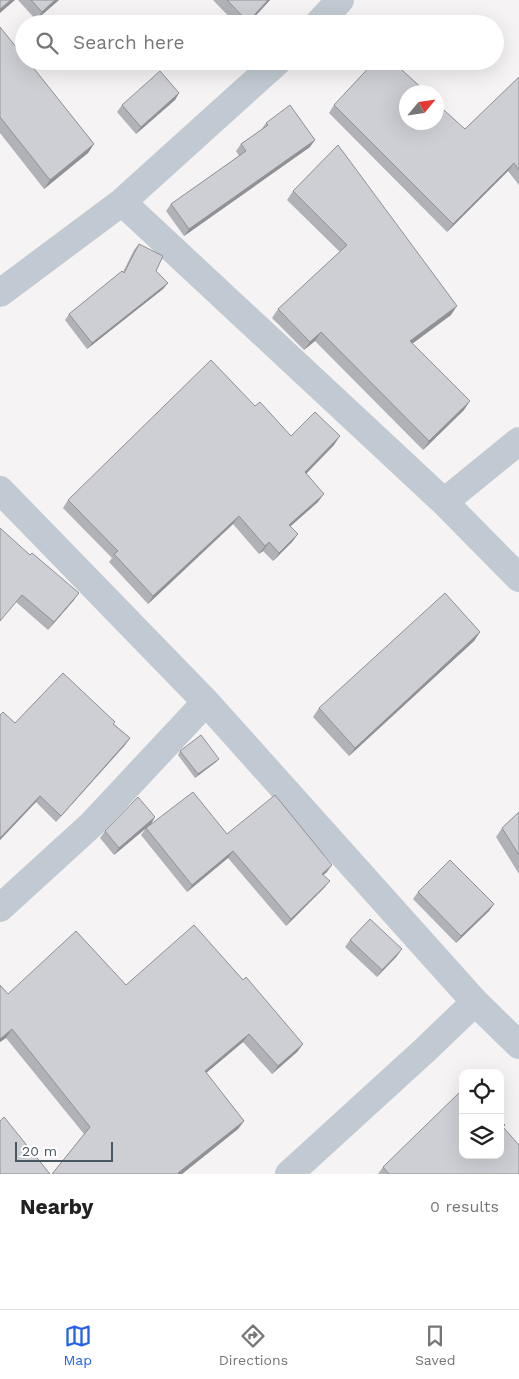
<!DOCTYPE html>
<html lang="en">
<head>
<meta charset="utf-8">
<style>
	body { margin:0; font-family:"Work Sans",sans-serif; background:#f2f2f2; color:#222 }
	.controls { position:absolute; right:15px; bottom:15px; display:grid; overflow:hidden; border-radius:10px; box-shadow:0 5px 20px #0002 }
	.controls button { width:45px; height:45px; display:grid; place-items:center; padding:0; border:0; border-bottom:1px solid #e0e0e0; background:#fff; color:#222; font:25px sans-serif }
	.compass { position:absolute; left:399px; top:85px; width:45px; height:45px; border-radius:50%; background:#fff; box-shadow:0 5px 20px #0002; rotate:61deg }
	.scale { position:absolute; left:15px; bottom:12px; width:98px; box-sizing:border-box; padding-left:5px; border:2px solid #4a5661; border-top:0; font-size:14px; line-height:18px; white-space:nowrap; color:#4a5661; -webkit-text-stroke:4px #fff; paint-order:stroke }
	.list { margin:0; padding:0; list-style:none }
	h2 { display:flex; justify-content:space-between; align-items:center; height:65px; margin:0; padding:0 20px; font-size:21px }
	h2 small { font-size:16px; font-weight:400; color:#767676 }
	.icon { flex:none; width:28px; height:28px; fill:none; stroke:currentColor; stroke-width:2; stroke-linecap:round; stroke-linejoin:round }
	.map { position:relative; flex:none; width:519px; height:1174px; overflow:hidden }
	.search { position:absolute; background:#fff; box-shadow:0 5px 20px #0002; left:15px; right:15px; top:15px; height:55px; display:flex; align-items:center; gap:12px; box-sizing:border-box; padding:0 18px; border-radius:28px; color:#767676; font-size:19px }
	.sheet { height:135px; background:#fff }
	nav { display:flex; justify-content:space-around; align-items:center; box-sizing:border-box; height:70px; border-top:1px solid #e0e0e0; background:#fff; font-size:14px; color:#767676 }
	nav a { display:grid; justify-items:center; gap:2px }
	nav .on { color:#2563eb }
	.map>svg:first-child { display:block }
</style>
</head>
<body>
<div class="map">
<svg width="519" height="1174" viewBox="0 0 519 1174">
	<rect width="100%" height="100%" fill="#f5f3f3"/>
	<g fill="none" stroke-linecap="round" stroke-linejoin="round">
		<path stroke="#c1cad2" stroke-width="28" d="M318 24 340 0
			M122 202 444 502 519 578
			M0 293 122 202 278 61
			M0 490 206 702 475 1002 519 1045
			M444 502 519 441
			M0 908 92 824 206 702
			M289 1174 425 1050 475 1002"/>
	</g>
	<path fill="#b0b2b7" d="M18 0H59L36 20Z
		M213 0H270L248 24H236Z
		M0 27 94 144 88 153 44 189 0 133Z
		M519 77V185L508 171 447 232 329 113 334 105 465 129Z
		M179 93 175 100 136 134 117 112 122 105Z
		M266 123 310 147 184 236 166 211 171 204 239 156 236 151 241 144 261 130Z
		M293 191 451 315 412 343 464 410 423 450 315 341 304 350 272 318 278 309 340 252 287 200Z
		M139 244 156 271 168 283 163 289 87 349 65 320 69 314 123 272 134 250Z
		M255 406 291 436 334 445 306 474 318 502 290 526 298 534 292 542 273 561 263 551 259 554 233 524 148 604 109 562 112 558 63 508 68 500Z
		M0 528 74 600 48 630 16 602Z
		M480 632 474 641 349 756 313 717 319 708Z
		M0 715 15 723 114 724 130 738 125 745 56 822 36 802 0 840Z
		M180 751 216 762 195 778 178 755Z
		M519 812V874L496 837 502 828Z
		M155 817 151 824 114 855 100 838 105 831Z
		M146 828 227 834 327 872 323 875 325 887 286 926 228 858 187 892 141 835Z
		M418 892 494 904 489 911 456 943 413 899Z
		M350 940 397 956 377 977 345 947Z
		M243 980 303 1044 297 1052 272 1074 243 1042 206 1073 244 1121 238 1129 182 1174H52L84 1134 6 1038 0 1042V985L8 994 126 985Z
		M503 1128 519 1174H378L383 1167Z"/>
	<path fill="#909195" d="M11 0H15L0 13V9Z
		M55 0H59L36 20 42 12Z
		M268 0H270L248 24H246Z
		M179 93 175 100 136 134 141 127Z
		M315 140 310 147 184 236 189 229Z
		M94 144 88 153 44 189 50 180Z
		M514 163 508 171 447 232 453 224Z
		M168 283 163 289 87 349 92 343Z
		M457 306 451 315 404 350 410 341Z
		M321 332 315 341 304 350 310 342Z
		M470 401 464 410 423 450 429 441Z
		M340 436 334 445 299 481 305 472Z
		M324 494 318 502 283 533 289 525Z
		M239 516 233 524 148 604 153 596Z
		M298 534 292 542 273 561 279 553Z
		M269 542 263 551 259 554 265 546Z
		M79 593 74 600 48 630 54 622Z
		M480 632 474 641 349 756 355 748Z
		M130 738 125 745 56 822 61 816Z
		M219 759 216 762 195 778 198 774Z
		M40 796 36 802 0 840V838Z
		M155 817 151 824 114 855 119 848Z
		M233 851 228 858 187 892 192 885Z
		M332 865 327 872 317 880 322 874Z
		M330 881 325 887 286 926 291 919Z
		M494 904 489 911 456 943 461 936Z
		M402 949 397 956 377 977 382 970Z
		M12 1029 6 1038 0 1042V1039Z
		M249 1034 243 1042 199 1079 205 1071Z
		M303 1044 297 1052 272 1074 278 1066Z
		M244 1121 238 1129 182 1174H177Z"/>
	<path fill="#cdcfd5" stroke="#909195" d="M0 0H11L0 9Z
		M31 0H55L42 12Z
		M227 0H268L248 22Z
		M0 27 24 57V61H28L94 144 50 180 0 117Z
		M375 61H392L426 92H406V122H436V103L465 129 519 77V170L514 163 453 224 334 105Z
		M160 71 179 93 141 127 122 105Z
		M290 105 315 140 189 229 171 204 246 151 241 144 268 125 266 123Z
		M338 145 457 306 410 341 470 401 429 441 321 332 310 342 278 309 347 245 293 191Z
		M139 244 163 256 156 271 168 283 92 343 69 314 122 271 124 273Z
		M211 360 255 406 260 402 291 436 315 412 340 436 305 472 324 494 289 525 298 534 279 553 269 542 265 546 239 516 153 596 114 554 118 551 68 500Z
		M0 528 30 555 32 553 79 593 54 622 22 595 0 621Z
		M445 593 480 632 355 748 319 708Z
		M63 673 115 722 113 724 130 738 61 816 40 796 0 838V715L3 712 15 723Z
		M201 735 219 759 198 774 180 751Z
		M193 792 227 834 275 795 332 865 322 874 330 881 291 919 233 851 192 885 146 828Z
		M138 797 155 817 119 848 105 831Z
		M519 812V855L502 828Z
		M450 860 494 904 461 936 418 892Z
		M370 919 402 949 382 970 350 940Z
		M194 925 243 980 246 977 303 1044 278 1066 249 1034 205 1071 244 1121 178 1173 179 1174H52L90 1127 12 1029 0 1039V985L8 994 76 931 126 985Z
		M463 1089V1155H500V1120L505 1125 503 1127 519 1145V1174H389L383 1167Z
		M4 1117 50 1174H0V1121Z"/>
</svg>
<div class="controls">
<button><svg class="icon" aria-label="locate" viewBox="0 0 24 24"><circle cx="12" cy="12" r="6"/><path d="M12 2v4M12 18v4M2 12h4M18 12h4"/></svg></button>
<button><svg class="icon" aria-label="layers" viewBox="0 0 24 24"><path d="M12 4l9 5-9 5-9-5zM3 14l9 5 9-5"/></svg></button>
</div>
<svg class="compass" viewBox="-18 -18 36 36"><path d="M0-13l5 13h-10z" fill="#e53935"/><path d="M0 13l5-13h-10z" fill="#767676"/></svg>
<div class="scale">20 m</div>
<div class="search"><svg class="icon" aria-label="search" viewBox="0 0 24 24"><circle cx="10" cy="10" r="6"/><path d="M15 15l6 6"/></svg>Search here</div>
</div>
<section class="sheet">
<h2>Nearby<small>0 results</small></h2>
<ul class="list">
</ul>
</section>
<nav>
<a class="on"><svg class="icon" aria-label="map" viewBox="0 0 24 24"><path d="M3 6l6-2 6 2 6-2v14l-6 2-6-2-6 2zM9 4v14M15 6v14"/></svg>Map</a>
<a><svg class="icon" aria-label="directions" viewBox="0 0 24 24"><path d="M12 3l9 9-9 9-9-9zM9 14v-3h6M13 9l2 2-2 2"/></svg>Directions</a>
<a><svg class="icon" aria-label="saved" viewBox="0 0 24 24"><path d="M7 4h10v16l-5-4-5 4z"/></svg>Saved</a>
</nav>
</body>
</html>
